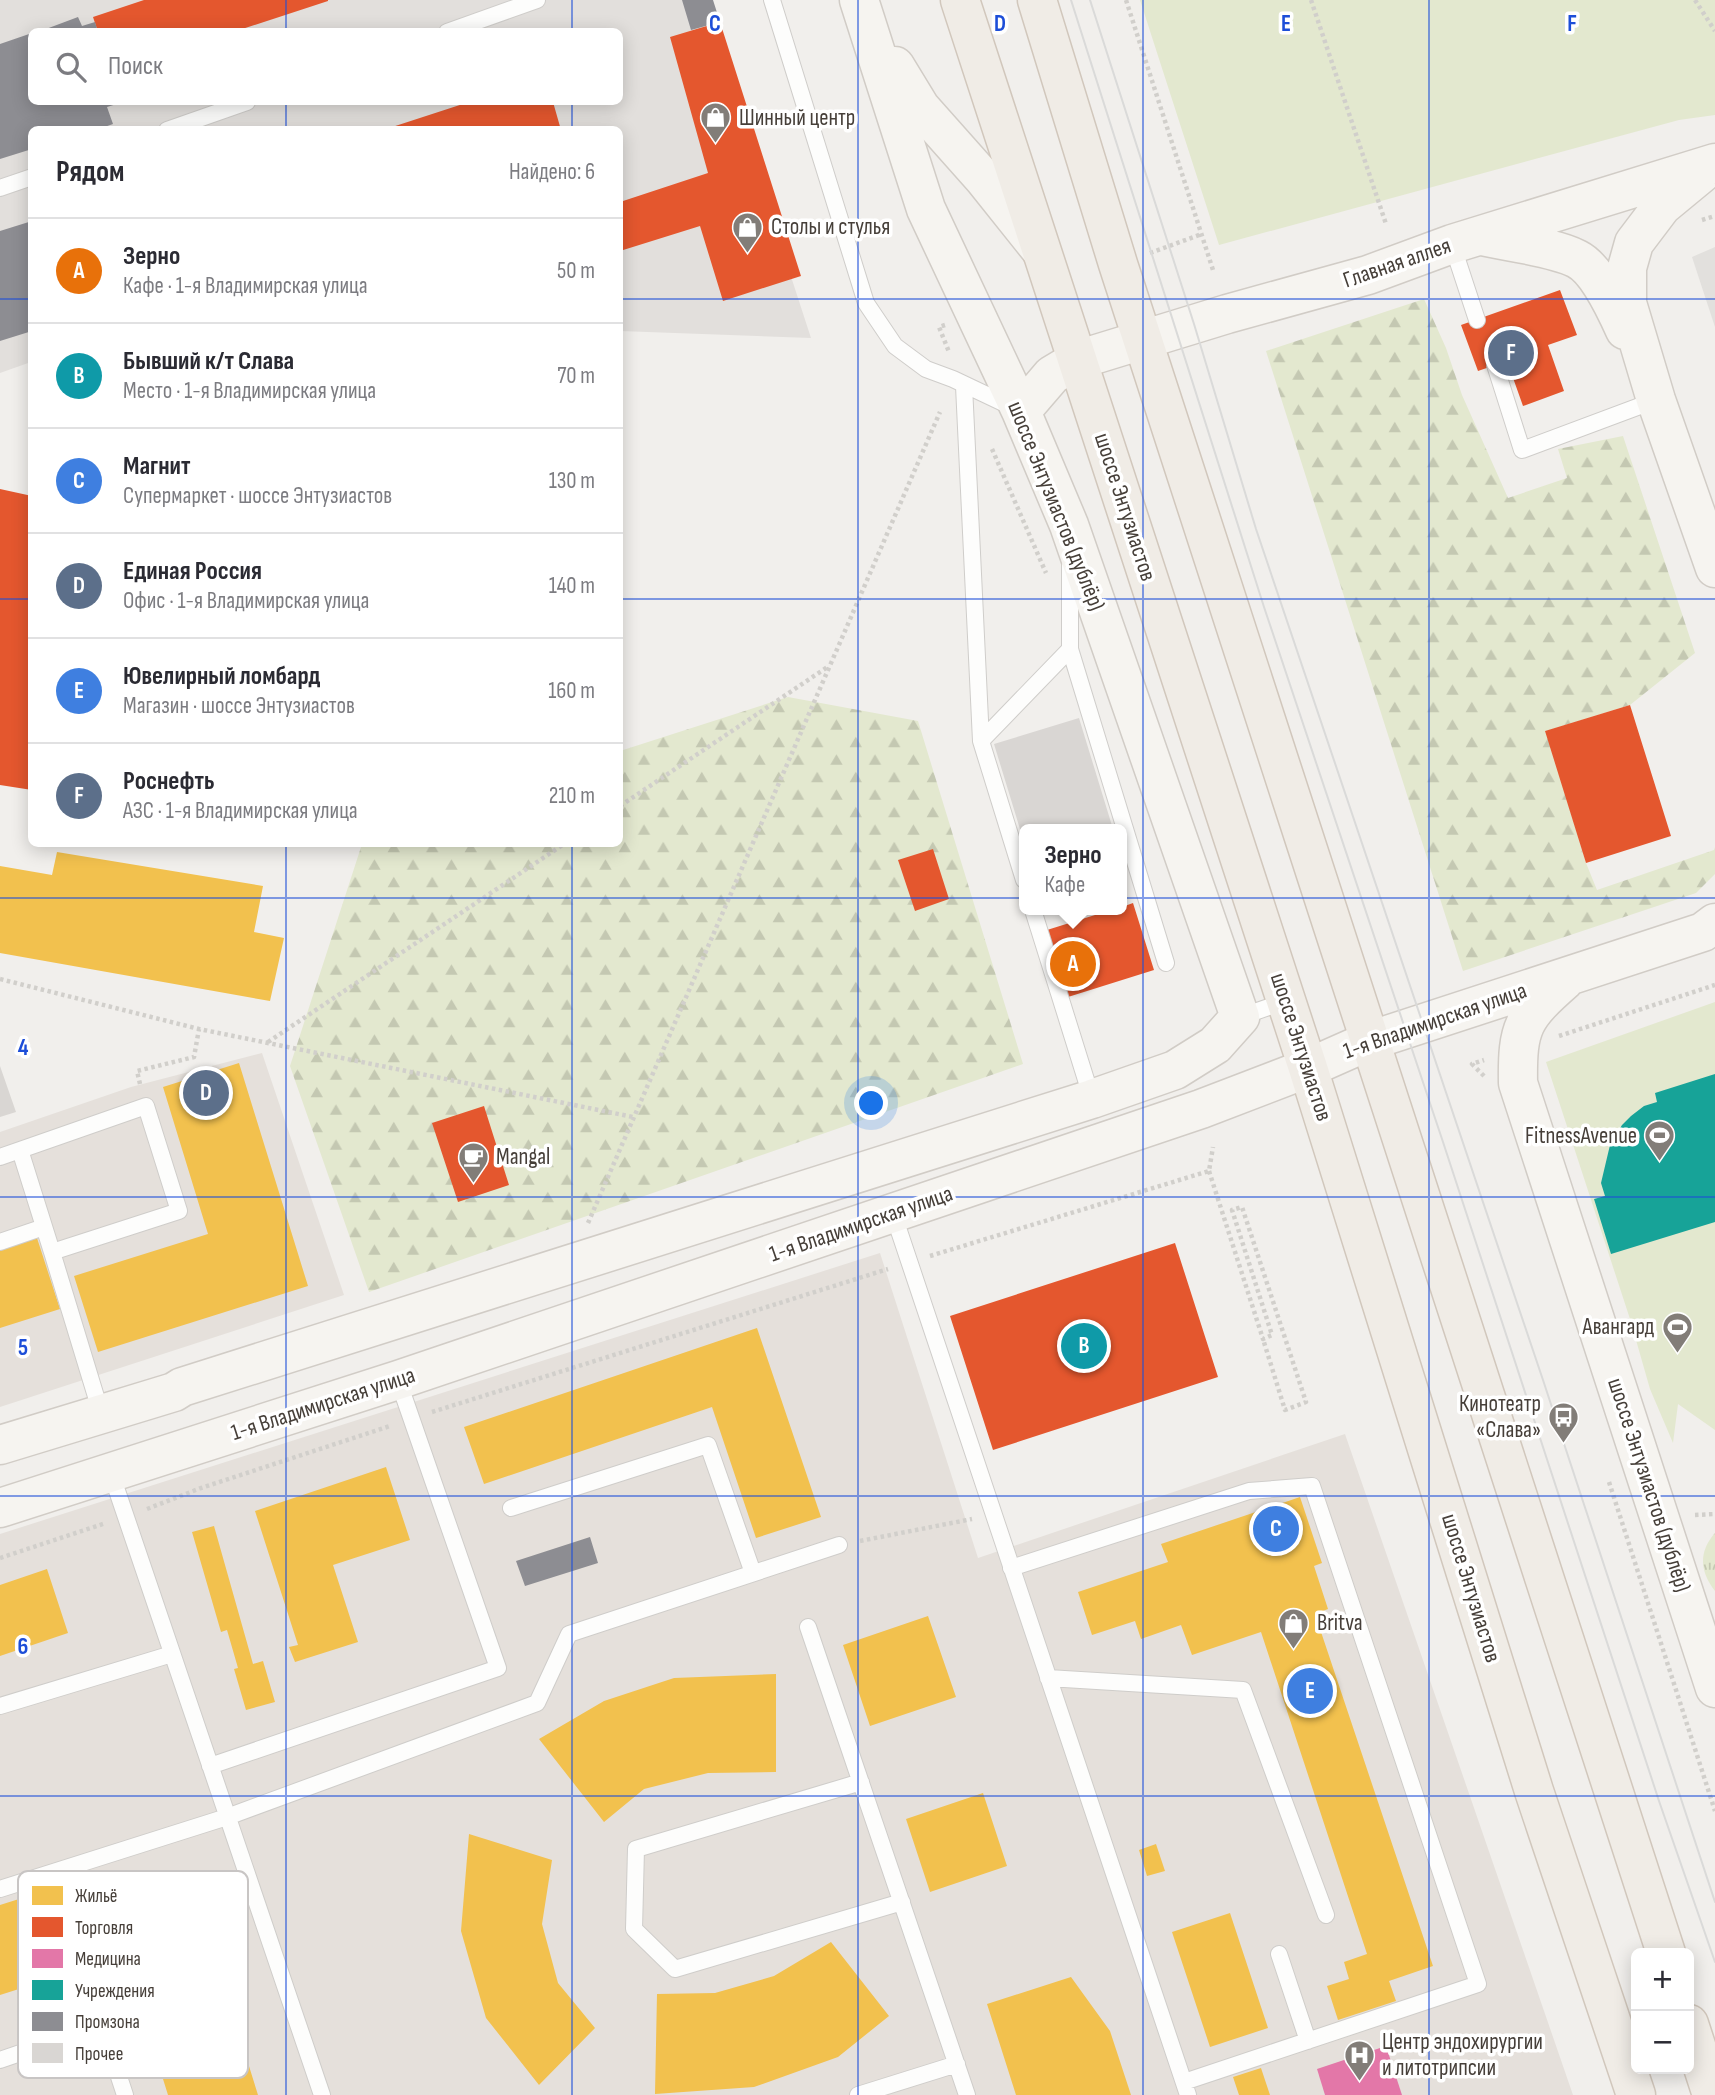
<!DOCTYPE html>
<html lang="ru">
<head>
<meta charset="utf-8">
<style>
	body { margin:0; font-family:"Sofia Sans Condensed",sans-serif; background:#f7f7f7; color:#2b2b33 }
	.controls { position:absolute; right:21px; bottom:21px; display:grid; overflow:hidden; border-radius:10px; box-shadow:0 4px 18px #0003 }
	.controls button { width:63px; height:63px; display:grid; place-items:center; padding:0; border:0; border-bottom:2px solid #e1e1e2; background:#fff; color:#2b2b33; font:35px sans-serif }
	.you { position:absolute; left:872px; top:1104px; width:24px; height:24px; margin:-18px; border:5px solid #fff; border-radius:50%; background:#1a73e8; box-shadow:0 0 0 10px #1a73e833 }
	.badge { display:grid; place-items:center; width:46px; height:46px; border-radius:50%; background:#ea580c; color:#fff; font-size:23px; font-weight:700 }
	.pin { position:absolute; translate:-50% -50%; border:4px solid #fff; box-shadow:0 2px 7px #0006 }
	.popup { position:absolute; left:1019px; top:824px; width:108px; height:91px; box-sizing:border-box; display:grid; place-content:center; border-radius:10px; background:#fff; filter:drop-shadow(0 2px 5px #0005); font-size:23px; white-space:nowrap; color:#7c7c81 }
	.popup b { font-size:26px; color:#2b2b33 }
	.popup::after { content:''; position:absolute; left:50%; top:100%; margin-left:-14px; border:14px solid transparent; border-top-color:#fff }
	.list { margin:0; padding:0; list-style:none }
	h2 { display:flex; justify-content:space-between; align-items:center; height:91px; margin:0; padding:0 28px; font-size:30px }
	h2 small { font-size:23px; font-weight:400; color:#7c7c81 }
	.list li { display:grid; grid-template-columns:46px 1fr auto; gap:21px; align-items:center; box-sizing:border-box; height:105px; padding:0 28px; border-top:2px solid #e1e1e2 }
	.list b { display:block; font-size:26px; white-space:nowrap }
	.list p { margin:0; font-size:23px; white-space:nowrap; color:#7c7c81 }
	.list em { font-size:23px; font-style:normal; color:#7c7c81 }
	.icon { flex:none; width:38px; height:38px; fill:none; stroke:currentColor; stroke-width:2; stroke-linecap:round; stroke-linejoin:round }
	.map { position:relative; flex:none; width:1715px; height:2095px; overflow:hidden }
	.search { position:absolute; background:#fff; box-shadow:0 4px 18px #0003; left:28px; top:28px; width:595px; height:77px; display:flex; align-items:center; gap:18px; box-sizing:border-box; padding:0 24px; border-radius:10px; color:#7c7c81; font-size:26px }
	.panel { position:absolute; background:#fff; box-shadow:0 4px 18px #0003; left:28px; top:126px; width:595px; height:721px; border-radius:10px }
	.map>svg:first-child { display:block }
</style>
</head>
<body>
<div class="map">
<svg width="1715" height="2095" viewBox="0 0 1715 2095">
	<defs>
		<pattern id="grass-tufts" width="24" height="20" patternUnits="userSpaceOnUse" patternTransform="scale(1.75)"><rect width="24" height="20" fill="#e3e8cf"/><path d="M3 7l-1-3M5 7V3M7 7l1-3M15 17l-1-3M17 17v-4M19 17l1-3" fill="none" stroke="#c4c8b2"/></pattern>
		<pattern id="forest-firs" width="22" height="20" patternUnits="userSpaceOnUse" patternTransform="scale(1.75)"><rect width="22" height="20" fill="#e3e8cf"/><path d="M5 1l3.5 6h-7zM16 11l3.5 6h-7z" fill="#c4c8b2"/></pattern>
	</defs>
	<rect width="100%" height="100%" fill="#f1efec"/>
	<path fill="#e5e0db" d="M262 1053 344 1295 0 1407V1132L131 1087Z
		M880 1253 978 1558 1345 1434 1573 2095H0V1534Z"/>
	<path fill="#e2dfdc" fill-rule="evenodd" d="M0 0H701L811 338 620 331V130H32L31 362 0 373ZM32 32H620V102H32Z"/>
	<path fill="url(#grass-tufts)" d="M1715 1533V1591C1700 1572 1698 1552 1715 1533Z"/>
	<path fill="url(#forest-firs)" d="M1424 299 1446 348 1462 395 1508 498 1567 478 1558 449 1623 436 1695 653 1630 705 1546 731 1586 863 1597 890 1714 850 1715 847V874L1696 893 1463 971 1266 351Z
		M788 697 918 721 1023 1064 369 1292 290 1066 362 844H620V751Z"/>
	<path fill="#e3e8cf" d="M1140 0H1715V115L1679 120 1219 245Z
		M1715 1002V1430L1678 1404 1673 1443 1650 1389 1630 1319 1546 1062Z"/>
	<path fill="#e2e0dd" d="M1715 247V327L1692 257Z"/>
	<path fill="#f2c14e" d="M57 852 263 886 254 932 284 938 270 1001 0 953V866L52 875Z
		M239 1063 308 1286 98 1352 74 1276 208 1234 163 1087Z
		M37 1238 60 1309 0 1328V1249Z
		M757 1328 821 1517 756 1538 712 1407 484 1484 464 1427Z
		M386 1467 410 1540 333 1565 358 1642 295 1662 289 1647 298 1645 255 1511Z
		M1300 1497 1322 1563 1314 1566 1328 1609 1315 1614 1433 1966 1389 1981 1396 2001 1338 2020 1327 1986 1349 1979 1344 1962 1367 1954 1261 1632 1192 1655 1181 1625 1141 1639 1135 1621 1092 1635 1078 1592 1168 1562 1161 1544Z
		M214 1526 253 1664 263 1661 275 1702 246 1710 234 1669 238 1668 227 1630 221 1632 192 1532Z
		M47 1569 68 1633 0 1656V1585Z
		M928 1616 956 1697 870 1726 843 1645Z
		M776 1674V1772L708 1773 644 1789 604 1822 539 1739 604 1701 674 1678Z
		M983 1793 1007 1866 930 1892 906 1819Z
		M469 1834 552 1860 542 1924 558 1983 595 2028 539 2085 486 2018 461 1931Z
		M1156 1844 1165 1871 1147 1876 1139 1850Z
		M57 1887 82 1969 0 1995V1905Z
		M1230 1913 1268 2028 1210 2047 1172 1932Z
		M206 1928 258 2095H168L124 1954Z
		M831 1942 889 2016 838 2057 754 2087 655 2094 657 1994 715 1993 774 1976Z
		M1071 1977 1110 2031 1131 2095H1016L987 2004Z
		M1261 2068 1270 2095H1239L1233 2077Z"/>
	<path fill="#e4572e" d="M144 0H328V1L233 32H98L93 17Z
		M720 22 801 276 723 301 700 226 620 251V202L708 173 670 37Z
		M469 102H553L561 130H383Z
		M1560 290 1577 335 1548 345 1564 391 1523 406 1507 361 1478 371 1461 325Z
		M0 489 32 496V790L0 785Z
		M1630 705 1671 836 1586 863 1545 731Z
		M933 849 949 899 915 911 898 860Z
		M1133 903 1154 970 1068 997 1047 930 1111 910H1122V907Z
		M484 1106 509 1185 458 1202 432 1123Z
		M1175 1243 1218 1377 993 1450 950 1316Z"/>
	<path fill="#e377a8" d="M1386 2046 1402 2095H1325L1317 2069Z"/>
	<path fill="#17a398" d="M1715 1074V1222L1611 1254 1594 1199 1605 1196 1601 1183 1610 1145 1622 1125 1631 1116 1644 1106 1657 1102 1655 1093Z"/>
	<path fill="#8d8d92" d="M682 0H713L720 22 691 30Z
		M78 17 82 26 95 22 98 32H38Z
		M32 33V102H123L107 107 113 124 96 130H32V149L0 159V44Z
		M32 221V331L0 341V231Z
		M590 1537 598 1563 525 1586 516 1561Z"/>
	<path fill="#d9d6d3" d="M1079 718 1113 829H1024L1023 839 994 744Z
		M0 1066 16 1112 0 1117Z"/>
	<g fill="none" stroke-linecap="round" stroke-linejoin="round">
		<defs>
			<path id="service" d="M772 0 866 303 895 346 926 369 953 379 1012 407
				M447 32 537 0
				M167 130 247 102
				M0 188 32 177
				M1452 244 1477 320
				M1495 365 1522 450 1656 400
				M964 386 981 741
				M1070 649 1166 963
				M1024 880 981 741 1070 649V566
				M1033 910 1092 1099
				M1240 1017 1286 1001
				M0 1157 20 1150
				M893 1213 1188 2095
				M0 1242 44 1227
				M52 1252 20 1150 146 1106 179 1211 52 1252 101 1413
				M111 1473 322 2095
				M511 1508 708 1445 753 1573
				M1011 1568 1249 1491 1312 1486 1478 1984 1184 2082
				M808 1627 967 2095
				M1048 1678 1243 1690 1326 1915
				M0 1706 172 1654
				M210 1766 498 1668 398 1380
				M861 1782 636 1849 634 1929 675 1969 902 1902
				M0 1889 227 1817 537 1703 569 1634 839 1545
				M1279 1954 1308 2041
				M0 2060 102 2025 125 2095
				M858 2095 957 2064"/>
			<path id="secondary" d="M895 66 920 107 984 179 1040 249
				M1702 173 1662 206 1634 243 1627 268V303L1656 400 1715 568
				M1482 236C1508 242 1554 247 1577 259 1597 269 1616 310 1625 330
				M1021 411 1052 375 1077 360 1227 314 1368 275 1452 244 1715 163
				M1565 980C1523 1017 1517 1026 1518 1083L1715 1688
				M0 1445 174 1392 182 1387 1092 1099 1175 1070 1215 1045 1240 1017 1069 525 1021 411 926 209 859 0
				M0 1508 398 1380 1201 1109 1308 1068 1369 1041 1703 932 1715 923"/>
			<path id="primary" d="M960 0 1308 1068 1534 1791 1636 2095
				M1037 0 1118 264 1666 1953
				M1689 2024 1712 2095"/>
		</defs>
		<use href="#service" stroke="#cfcdca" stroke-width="18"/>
		<use href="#secondary" stroke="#d1ccc6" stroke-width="41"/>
		<use href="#primary" stroke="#d1c7bc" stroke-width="41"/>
		<path stroke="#d1cfcb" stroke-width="4.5" stroke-dasharray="3.5 3.5" stroke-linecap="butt" d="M1126 0 1213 270
			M1311 0 1386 224
			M1695 0 1715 31
			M1702 220 1715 216
			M1150 253 1202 234
			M945 325 939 327 949 352
			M992 449 1046 573
			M620 806 829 666
			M0 979 199 1029 633 1117
			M1559 1036 1715 985
			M268 1042 564 844
			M1484 1076 1472 1064 1484 1060
			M140 1084 137 1071 194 1057 199 1029
			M1209 1171 1263 1339 1272 1335 1232 1210 1242 1207 1306 1402 1285 1410 1263 1339
			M588 1223 940 412
			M930 1256 1209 1171 1213 1147
			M432 1412 888 1269
			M1609 1482 1715 1811
			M147 1509 201 1488 390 1426
			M1695 1515 1715 1514
			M860 1541 972 1519
			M0 1558 106 1523"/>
		<use href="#service" stroke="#fdfdfc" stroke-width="16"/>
		<use href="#secondary" stroke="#f6f4f0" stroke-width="38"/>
		<use href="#primary" stroke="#f0ece6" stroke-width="38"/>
		<path stroke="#dadad9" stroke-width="2" d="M1071 0 1264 607 1443 1142 1659 1801 1715 1962
			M1090 0 1194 324 1256 529 1543 1380 1715 1902"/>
	</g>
	<path fill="none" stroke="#1d4ed8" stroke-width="2" stroke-opacity="0.55" d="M286 0V32M572 0V32M858 0V2095M1143 0V2095M1429 0V2095M286 102V130M572 102V130M0 299H32M620 299H1715M0 599H32M620 599H1715M286 844V2095M572 844V2095M0 898H1715M0 1197H1715M0 1496H1715M0 1796H1715"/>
	<defs>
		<symbol id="shop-pin" viewBox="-11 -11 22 30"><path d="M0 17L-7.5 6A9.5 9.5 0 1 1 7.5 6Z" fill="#827d78" stroke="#fff"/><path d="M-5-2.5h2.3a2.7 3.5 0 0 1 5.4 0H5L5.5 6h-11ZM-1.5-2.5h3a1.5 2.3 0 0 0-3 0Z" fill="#fff"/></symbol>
		<symbol id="stadium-pin" viewBox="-11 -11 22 30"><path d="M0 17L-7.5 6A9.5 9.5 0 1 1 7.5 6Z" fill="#827d78" stroke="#fff"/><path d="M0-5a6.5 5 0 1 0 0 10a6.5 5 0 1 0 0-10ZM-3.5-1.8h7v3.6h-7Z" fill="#fff"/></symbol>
		<symbol id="cafe-pin" viewBox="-11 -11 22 30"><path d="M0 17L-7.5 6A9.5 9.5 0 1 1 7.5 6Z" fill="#827d78" stroke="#fff"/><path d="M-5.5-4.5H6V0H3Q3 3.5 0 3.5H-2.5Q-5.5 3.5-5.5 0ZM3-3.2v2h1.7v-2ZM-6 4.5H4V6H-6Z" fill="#fff"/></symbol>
		<symbol id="bus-pin" viewBox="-11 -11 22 30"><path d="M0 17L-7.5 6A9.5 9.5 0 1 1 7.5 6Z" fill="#827d78" stroke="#fff"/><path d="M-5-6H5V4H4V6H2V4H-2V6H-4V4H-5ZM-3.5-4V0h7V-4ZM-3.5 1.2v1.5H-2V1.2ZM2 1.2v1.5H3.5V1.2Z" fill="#fff"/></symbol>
		<symbol id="hospital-pin" viewBox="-11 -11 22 30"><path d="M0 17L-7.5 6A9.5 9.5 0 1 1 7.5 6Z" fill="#827d78" stroke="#fff"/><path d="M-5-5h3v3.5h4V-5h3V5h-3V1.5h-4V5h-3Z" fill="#fff"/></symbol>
	</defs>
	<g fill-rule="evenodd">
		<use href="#shop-pin" x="698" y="100" width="35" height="47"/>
		<use href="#shop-pin" x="730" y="210" width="35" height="47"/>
		<use href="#stadium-pin" x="1642" y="1118" width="35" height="47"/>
		<use href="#cafe-pin" x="456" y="1140" width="35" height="47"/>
		<use href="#stadium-pin" x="1660" y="1310" width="35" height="47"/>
		<use href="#bus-pin" x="1546" y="1400" width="35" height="47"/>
		<use href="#shop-pin" x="1276" y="1606" width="35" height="47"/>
		<use href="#hospital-pin" x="1342" y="2038" width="35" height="47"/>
	</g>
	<g text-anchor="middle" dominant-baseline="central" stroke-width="7" stroke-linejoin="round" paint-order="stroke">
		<g font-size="23" fill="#463f39" stroke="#fff" text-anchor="start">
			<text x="739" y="118">Шинный центр</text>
			<text x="771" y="227">Столы и стулья</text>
			<text x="1637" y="1136" text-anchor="end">FitnessAvenue</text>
			<text x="496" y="1157">Mangal</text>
			<text x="1654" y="1327" text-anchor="end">Авангард</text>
			<text x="1541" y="1404" text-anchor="end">Кинотеатр<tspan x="1541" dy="26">«Слава»</tspan></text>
			<text x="1317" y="1623">Britva</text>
			<text x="1382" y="2042">Центр эндохирургии<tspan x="1382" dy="26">и литотрипсии</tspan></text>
		</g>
		<g font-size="23" fill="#463f39" stroke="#fff">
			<text transform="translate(1397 263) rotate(-19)">Главная аллея</text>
			<text transform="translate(1056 506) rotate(68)">шоссе Энтузиастов (дублёр)</text>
			<text transform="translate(1125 507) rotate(72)">шоссе Энтузиастов</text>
			<text transform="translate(1435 1021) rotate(-19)">1-я Владимирская улица</text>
			<text transform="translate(1301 1047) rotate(72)">шоссе Энтузиастов</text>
			<text transform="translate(861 1224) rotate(-19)">1-я Владимирская улица</text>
			<text transform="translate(323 1404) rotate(-18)">1-я Владимирская улица</text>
			<text transform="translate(1649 1485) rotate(72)">шоссе Энтузиастов (дублёр)</text>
			<text transform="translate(1471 1588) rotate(73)">шоссе Энтузиастов</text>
		</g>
	</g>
	<rect x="18" y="1871" width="230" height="207" rx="10" fill="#fff" stroke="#c8c5c4" stroke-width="2"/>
	<rect x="32" y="1886" width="31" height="19" fill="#f2c14e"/>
	<rect x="32" y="1917" width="31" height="20" fill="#e4572e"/>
	<rect x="32" y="1949" width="31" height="19" fill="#e377a8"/>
	<rect x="32" y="1980" width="31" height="20" fill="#17a398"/>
	<rect x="32" y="2012" width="31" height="19" fill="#8d8d92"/>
	<rect x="32" y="2043" width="31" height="20" fill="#d9d6d3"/>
	<g font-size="19" fill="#463f39">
		<text x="75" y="1902">Жильё</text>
		<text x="75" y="1934">Торговля</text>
		<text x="75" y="1965">Медицина</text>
		<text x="75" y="1997">Учреждения</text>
		<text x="75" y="2028">Промзона</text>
		<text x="75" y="2060">Прочее</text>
	</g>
	<g font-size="23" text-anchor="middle" font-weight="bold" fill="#1d4ed8" stroke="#fff" stroke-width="7" stroke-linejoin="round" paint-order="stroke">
		<text x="715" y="31">C</text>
		<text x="1000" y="31">D</text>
		<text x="1286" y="31">E</text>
		<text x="1572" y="31">F</text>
		<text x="23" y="1055">4</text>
		<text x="23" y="1355">5</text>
		<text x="23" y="1654">6</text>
	</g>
</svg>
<div class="controls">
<button>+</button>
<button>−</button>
</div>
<div class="you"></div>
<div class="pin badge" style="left:1073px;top:964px;background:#e8710a">A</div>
<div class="popup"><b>Зерно</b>Кафе</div>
<div class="pin badge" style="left:1084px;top:1346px;background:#0f9aa8">B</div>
<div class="pin badge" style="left:1276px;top:1529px;background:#3f7fe0">C</div>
<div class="pin badge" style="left:206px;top:1093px;background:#5c6f8a">D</div>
<div class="pin badge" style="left:1310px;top:1691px;background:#3f7fe0">E</div>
<div class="pin badge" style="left:1511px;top:353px;background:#5c6f8a">F</div>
<div class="search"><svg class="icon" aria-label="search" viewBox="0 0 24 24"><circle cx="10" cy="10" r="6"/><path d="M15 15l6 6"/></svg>Поиск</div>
<section class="panel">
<h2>Рядом<small>Найдено: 6</small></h2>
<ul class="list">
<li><span class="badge" style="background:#e8710a">A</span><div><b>Зерно</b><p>Кафе · 1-я Владимирская улица</p></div><em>50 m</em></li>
<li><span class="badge" style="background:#0f9aa8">B</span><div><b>Бывший к/т Слава</b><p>Место · 1-я Владимирская улица</p></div><em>70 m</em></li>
<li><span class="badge" style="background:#3f7fe0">C</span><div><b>Магнит</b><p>Супермаркет · шоссе Энтузиастов</p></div><em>130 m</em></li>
<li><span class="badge" style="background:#5c6f8a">D</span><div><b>Единая Россия</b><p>Офис · 1-я Владимирская улица</p></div><em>140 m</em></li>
<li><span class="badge" style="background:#3f7fe0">E</span><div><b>Ювелирный ломбард</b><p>Магазин · шоссе Энтузиастов</p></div><em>160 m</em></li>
<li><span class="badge" style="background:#5c6f8a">F</span><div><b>Роснефть</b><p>АЗС · 1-я Владимирская улица</p></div><em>210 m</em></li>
</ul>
</section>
</div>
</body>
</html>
